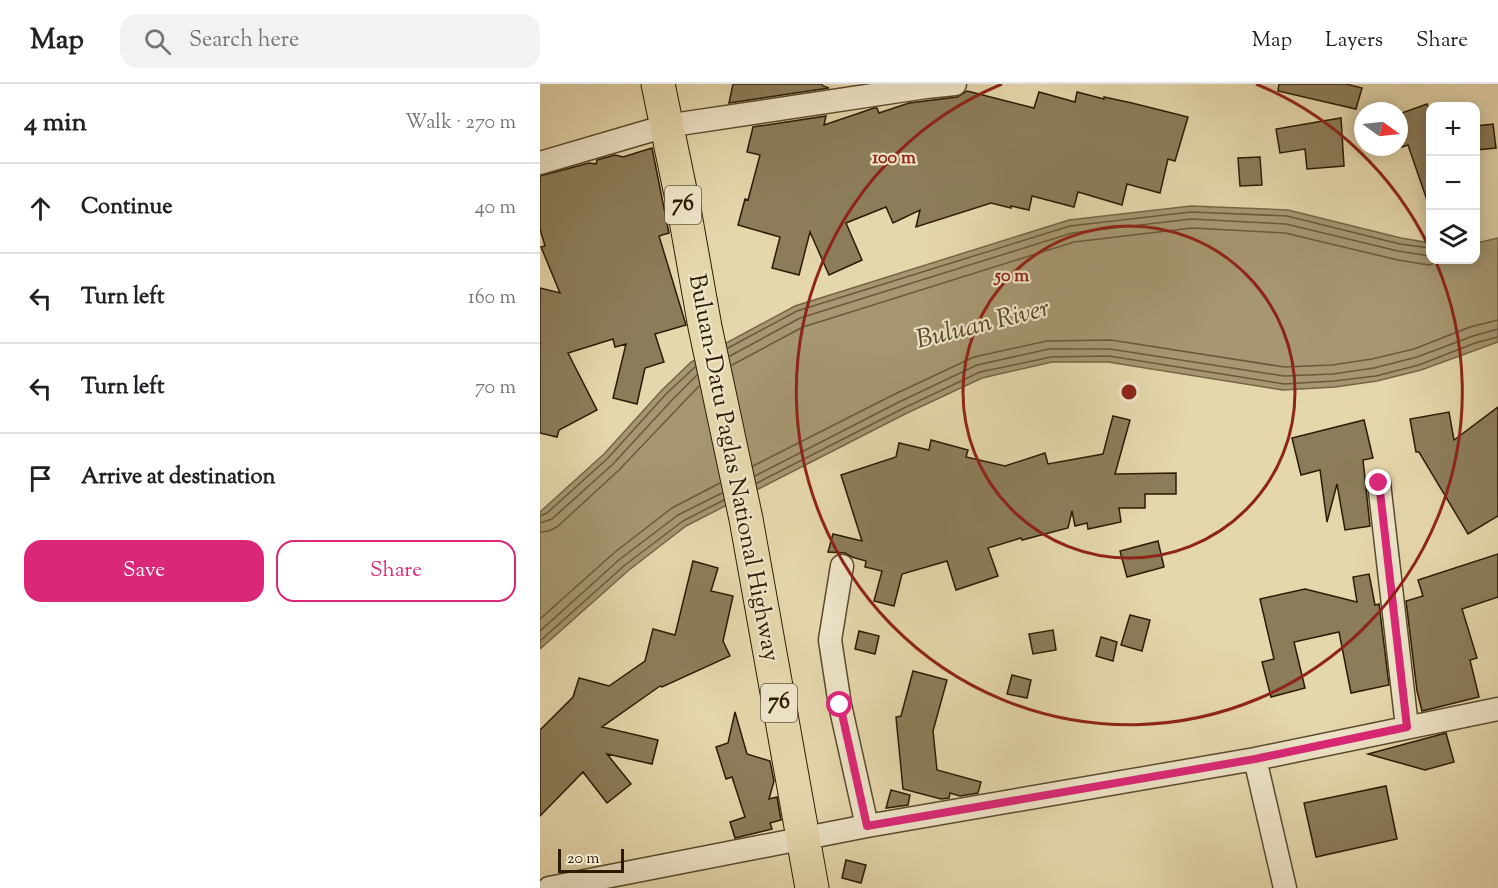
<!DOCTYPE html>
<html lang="en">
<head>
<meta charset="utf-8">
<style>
	body { margin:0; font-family:"Sorts Mill Goudy",serif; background:#f2f2f2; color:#202124 }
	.controls { position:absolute; right:18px; top:18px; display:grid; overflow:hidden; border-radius:12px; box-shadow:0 3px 15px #0003 }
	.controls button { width:54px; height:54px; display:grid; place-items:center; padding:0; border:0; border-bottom:2px solid #e0e0e0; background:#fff; color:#202124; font:30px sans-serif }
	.compass { position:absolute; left:814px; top:18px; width:54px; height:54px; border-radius:50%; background:#fff; box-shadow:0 3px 15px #0003; rotate:105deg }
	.scale { position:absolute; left:18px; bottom:15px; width:66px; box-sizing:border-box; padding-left:6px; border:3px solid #2c1b02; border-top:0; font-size:16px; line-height:21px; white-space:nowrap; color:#2c1b02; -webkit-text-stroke:4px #eee5c9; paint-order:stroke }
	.stop { position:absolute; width:18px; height:18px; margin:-14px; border:4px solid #db2777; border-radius:50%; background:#fff }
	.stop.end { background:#db2777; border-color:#fff; box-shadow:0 2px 6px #0008 }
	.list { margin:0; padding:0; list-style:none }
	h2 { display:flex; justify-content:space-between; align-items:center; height:78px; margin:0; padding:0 24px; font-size:26px }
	h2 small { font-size:20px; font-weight:400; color:#757577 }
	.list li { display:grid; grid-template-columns:39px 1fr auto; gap:18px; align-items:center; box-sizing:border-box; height:90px; padding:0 24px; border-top:2px solid #e0e0e0 }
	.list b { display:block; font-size:22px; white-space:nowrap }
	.list em { font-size:20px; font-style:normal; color:#757577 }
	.actions { display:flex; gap:12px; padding:18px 24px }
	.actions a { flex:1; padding:14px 0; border:2px solid #db2777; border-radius:18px; text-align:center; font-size:21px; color:#db2777 }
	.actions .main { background:#db2777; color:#fff }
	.icon { flex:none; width:33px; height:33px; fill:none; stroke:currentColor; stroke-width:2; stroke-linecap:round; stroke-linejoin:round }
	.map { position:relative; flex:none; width:958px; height:804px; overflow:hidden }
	header { display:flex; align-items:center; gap:36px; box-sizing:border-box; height:84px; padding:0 30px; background:#fff; border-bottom:2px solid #e0e0e0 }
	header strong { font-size:28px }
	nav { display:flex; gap:33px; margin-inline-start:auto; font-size:21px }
	.search { width:420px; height:54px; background:#f2f2f2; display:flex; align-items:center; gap:15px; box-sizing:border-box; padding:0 21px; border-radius:18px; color:#757577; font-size:22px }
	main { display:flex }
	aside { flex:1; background:#fff }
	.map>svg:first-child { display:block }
</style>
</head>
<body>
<header>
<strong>Map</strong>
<div class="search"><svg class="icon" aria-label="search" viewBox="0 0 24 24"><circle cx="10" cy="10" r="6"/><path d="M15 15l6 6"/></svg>Search here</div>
<nav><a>Map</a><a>Layers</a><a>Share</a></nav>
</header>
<main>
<aside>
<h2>4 min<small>Walk · 270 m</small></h2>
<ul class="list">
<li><svg class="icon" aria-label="ahead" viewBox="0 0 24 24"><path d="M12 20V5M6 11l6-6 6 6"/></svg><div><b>Continue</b></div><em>40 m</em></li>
<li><svg class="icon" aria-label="left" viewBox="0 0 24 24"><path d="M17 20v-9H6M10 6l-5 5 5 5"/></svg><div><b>Turn left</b></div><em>160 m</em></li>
<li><svg class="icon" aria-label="left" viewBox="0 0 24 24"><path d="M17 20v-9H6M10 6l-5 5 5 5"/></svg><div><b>Turn left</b></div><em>70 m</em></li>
<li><svg class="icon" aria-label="arrive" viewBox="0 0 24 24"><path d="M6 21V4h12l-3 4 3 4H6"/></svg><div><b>Arrive at destination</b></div></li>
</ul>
<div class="actions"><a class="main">Save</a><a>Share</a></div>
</aside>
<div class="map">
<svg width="958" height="804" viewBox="0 0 958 804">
	<rect width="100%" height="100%" fill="#e5d7ac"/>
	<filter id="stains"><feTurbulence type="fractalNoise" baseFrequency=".00333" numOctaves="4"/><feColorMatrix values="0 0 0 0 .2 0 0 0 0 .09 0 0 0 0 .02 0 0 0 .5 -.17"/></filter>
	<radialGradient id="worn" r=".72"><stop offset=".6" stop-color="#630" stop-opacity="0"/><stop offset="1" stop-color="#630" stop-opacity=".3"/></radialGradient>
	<path fill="#a69772" stroke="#756545" stroke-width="1.5" d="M651 122 748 126 861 154 890 159V176H936V159L958 154V258L881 286 837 297 795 303 743 306 568 278H512L442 294 365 330 146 442 89 486 0 565V428L64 370 122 306 151 278 255 222 529 136Z"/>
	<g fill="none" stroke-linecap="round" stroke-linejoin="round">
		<path stroke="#69593a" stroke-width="1.5" d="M188 264 257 227 530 142 651 128 747 132 860 160 890 164
			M190 272 260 234 532 149 651 135 746 140 858 167 890 172
			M192 281 263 243 534 158 652 144 745 149 858 176 889 181 904 176
			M213 382 355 310 434 273 507 257 571 256 744 283 792 281 832 275 874 265 930 243 958 236
			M215 392 359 318 437 281 509 265H570L744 292 793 290 834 284 877 273 933 252 958 245
			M217 399 362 325 440 288 511 273 569 272 744 300 794 297 836 292 879 281 935 259 958 253
			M0 432 7 429 68 374 126 310 155 283
			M0 439 12 435 73 380 132 316 157 291
			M0 448 9 447 17 443 79 386 159 302
			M0 535 75 468 132 424 180 399
			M0 547 80 475 138 431 182 409
			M0 557 85 481 143 437 184 416"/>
	</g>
	<path fill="#8c7d5a" stroke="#2c1b02" stroke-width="1.5" d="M193 0H282L283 2 289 4 189 19Z
		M739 0H806L822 4 816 25 738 7Z
		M427 7 494 24 499 8 535 18 537 8 564 15V13L592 19 648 33 635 77 628 75 620 109 587 100 582 121 538 108 534 123 492 112 489 126 471 122V124L451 119 376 143 380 126 353 139 346 123 306 139 322 176 289 191 270 148 259 191 232 184 240 153 198 141 205 115 208 116 220 71 207 68 213 43 286 32 284 41 334 24H337L339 29 369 19 417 13Z
		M887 20 891 30V118L888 119 868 61 862 63 859 54V30Z
		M801 34 804 82 767 85 765 65 740 69 736 45Z
		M953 40 956 64 936 66V42Z
		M112 64 129 149 119 152 146 241 115 250 124 278 105 284 97 320 73 314 86 260 75 263 73 255 28 269 57 326 19 346 17 353 0 349V204L20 209 1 163 5 162 0 145V92L49 79 56 80 57 76 75 71 83 73Z
		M720 73 722 101 700 102 698 74Z
		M958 323V432L928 450 879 368H876L870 335 909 328 914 356Z
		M573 332 590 336 575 390 636 389V410H605V424H579L581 438 548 445 547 439 535 442 532 427 528 444 482 456 481 454 448 464 458 492 416 506 407 477 362 490 354 522 334 517 342 487 325 483 326 477 312 473 305 469 288 468 293 450 322 457 301 391 356 373 359 359 389 366 391 356 428 366 426 373 465 382 505 369 508 380 563 370Z
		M824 336 833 374 823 376 830 442 805 446 797 400 787 438 780 386 761 391 752 354Z
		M618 457 624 483 587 493 580 467Z
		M958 470V513L922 525 937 574 930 576 939 613 882 627 877 607 866 517 883 512 878 496Z
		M153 477 178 484 171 507 193 512 183 557 190 572 122 603 120 602 62 643 118 656 112 680 67 670 91 700 67 719 43 688 0 732V646L33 613 39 594 69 602 105 577 113 545 135 551Z
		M829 490 835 521 839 520 849 601 811 609 799 548 754 558 765 604 731 613 722 578 734 575 720 515 765 505 817 518 813 493Z
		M590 531 610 536 602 567 581 561Z
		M513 546 516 566 493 570 489 550Z
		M319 547 339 552 335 570 315 565Z
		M561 553 577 558 573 577 556 572Z
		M373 587 407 596 393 647 397 686 441 698 438 709 420 712 410 709 409 714 401 715 363 705 356 633 361 632Z
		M472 591 491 596 487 614 467 610Z
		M195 628 207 670 230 677 234 697 229 715 237 713 241 736 230 739 232 745 195 754 190 738 205 733 192 693 186 695 176 663 188 659Z
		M906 649 914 678 885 686 828 670Z
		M846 702 857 755 776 773 764 719Z
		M351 706 370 711 368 721 346 724Z
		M306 776 326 781 321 799 302 794Z"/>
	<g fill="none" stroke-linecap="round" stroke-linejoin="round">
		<defs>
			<path id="minor" d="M0 79 126 42 386 3 415 0
				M839 399 867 643
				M302 482 290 556 300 621 327 742
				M715 675 745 804
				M9 804 327 742 715 675 958 625"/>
			<path id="highway" d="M118 0 144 125 165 243 206 435 272 804"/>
		</defs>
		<use href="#minor" stroke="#5a4a2c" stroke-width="25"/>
		<use href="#highway" stroke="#2c1b02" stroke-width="35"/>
		<use href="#minor" stroke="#eee5c9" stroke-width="22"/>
		<use href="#highway" stroke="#e5d7ac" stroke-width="33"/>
	</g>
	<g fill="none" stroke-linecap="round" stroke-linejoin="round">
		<path stroke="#db2777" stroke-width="8" d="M300 621 327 742 715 675 867 643 839 399"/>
	</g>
	<g fill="none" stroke="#8f2418" stroke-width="3">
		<circle cx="589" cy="308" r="166"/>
		<path d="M716 0A333 333 0 0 1 890 165M896 178A333 333 0 1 1 462 0"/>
	</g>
	<g text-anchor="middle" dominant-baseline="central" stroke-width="4.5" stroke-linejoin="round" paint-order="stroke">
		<g fill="#eee5c9" stroke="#66583e" stroke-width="1.5">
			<rect x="125" y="102" width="36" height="38" rx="4.5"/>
			<rect x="221" y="600" width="36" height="38" rx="4.5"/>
		</g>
		<g font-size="22" font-weight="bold" fill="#2c1b02">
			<text x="143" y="121">76</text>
			<text x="239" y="619">76</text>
		</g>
		<g font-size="24" fill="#2c1b02" stroke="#eee5c9">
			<text transform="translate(193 384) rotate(79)">Buluan-Datu Paglas National Highway</text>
		</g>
		<g font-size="26" font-style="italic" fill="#574629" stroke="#eee5c9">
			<text transform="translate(443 241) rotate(-14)">Buluan River</text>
		</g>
	</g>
	<circle cx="589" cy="308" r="9" fill="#8f2418" stroke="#eee5c9" stroke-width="3"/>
	<g font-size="18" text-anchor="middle" font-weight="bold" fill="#8f2418" stroke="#eee5c9" stroke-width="4.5" stroke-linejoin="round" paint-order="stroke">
		<text x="354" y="79">100 m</text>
		<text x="472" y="197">50 m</text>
	</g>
	<rect width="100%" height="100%" filter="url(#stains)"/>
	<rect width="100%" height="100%" fill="url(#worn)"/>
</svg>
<div class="controls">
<button>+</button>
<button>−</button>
<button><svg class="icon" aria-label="layers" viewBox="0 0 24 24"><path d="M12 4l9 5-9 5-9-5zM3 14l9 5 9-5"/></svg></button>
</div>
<svg class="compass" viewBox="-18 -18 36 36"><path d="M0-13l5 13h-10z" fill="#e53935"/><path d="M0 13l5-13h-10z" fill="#757577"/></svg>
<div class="scale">20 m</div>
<div class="stop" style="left:300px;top:621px"></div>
<div class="stop end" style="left:839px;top:399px"></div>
</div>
</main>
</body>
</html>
